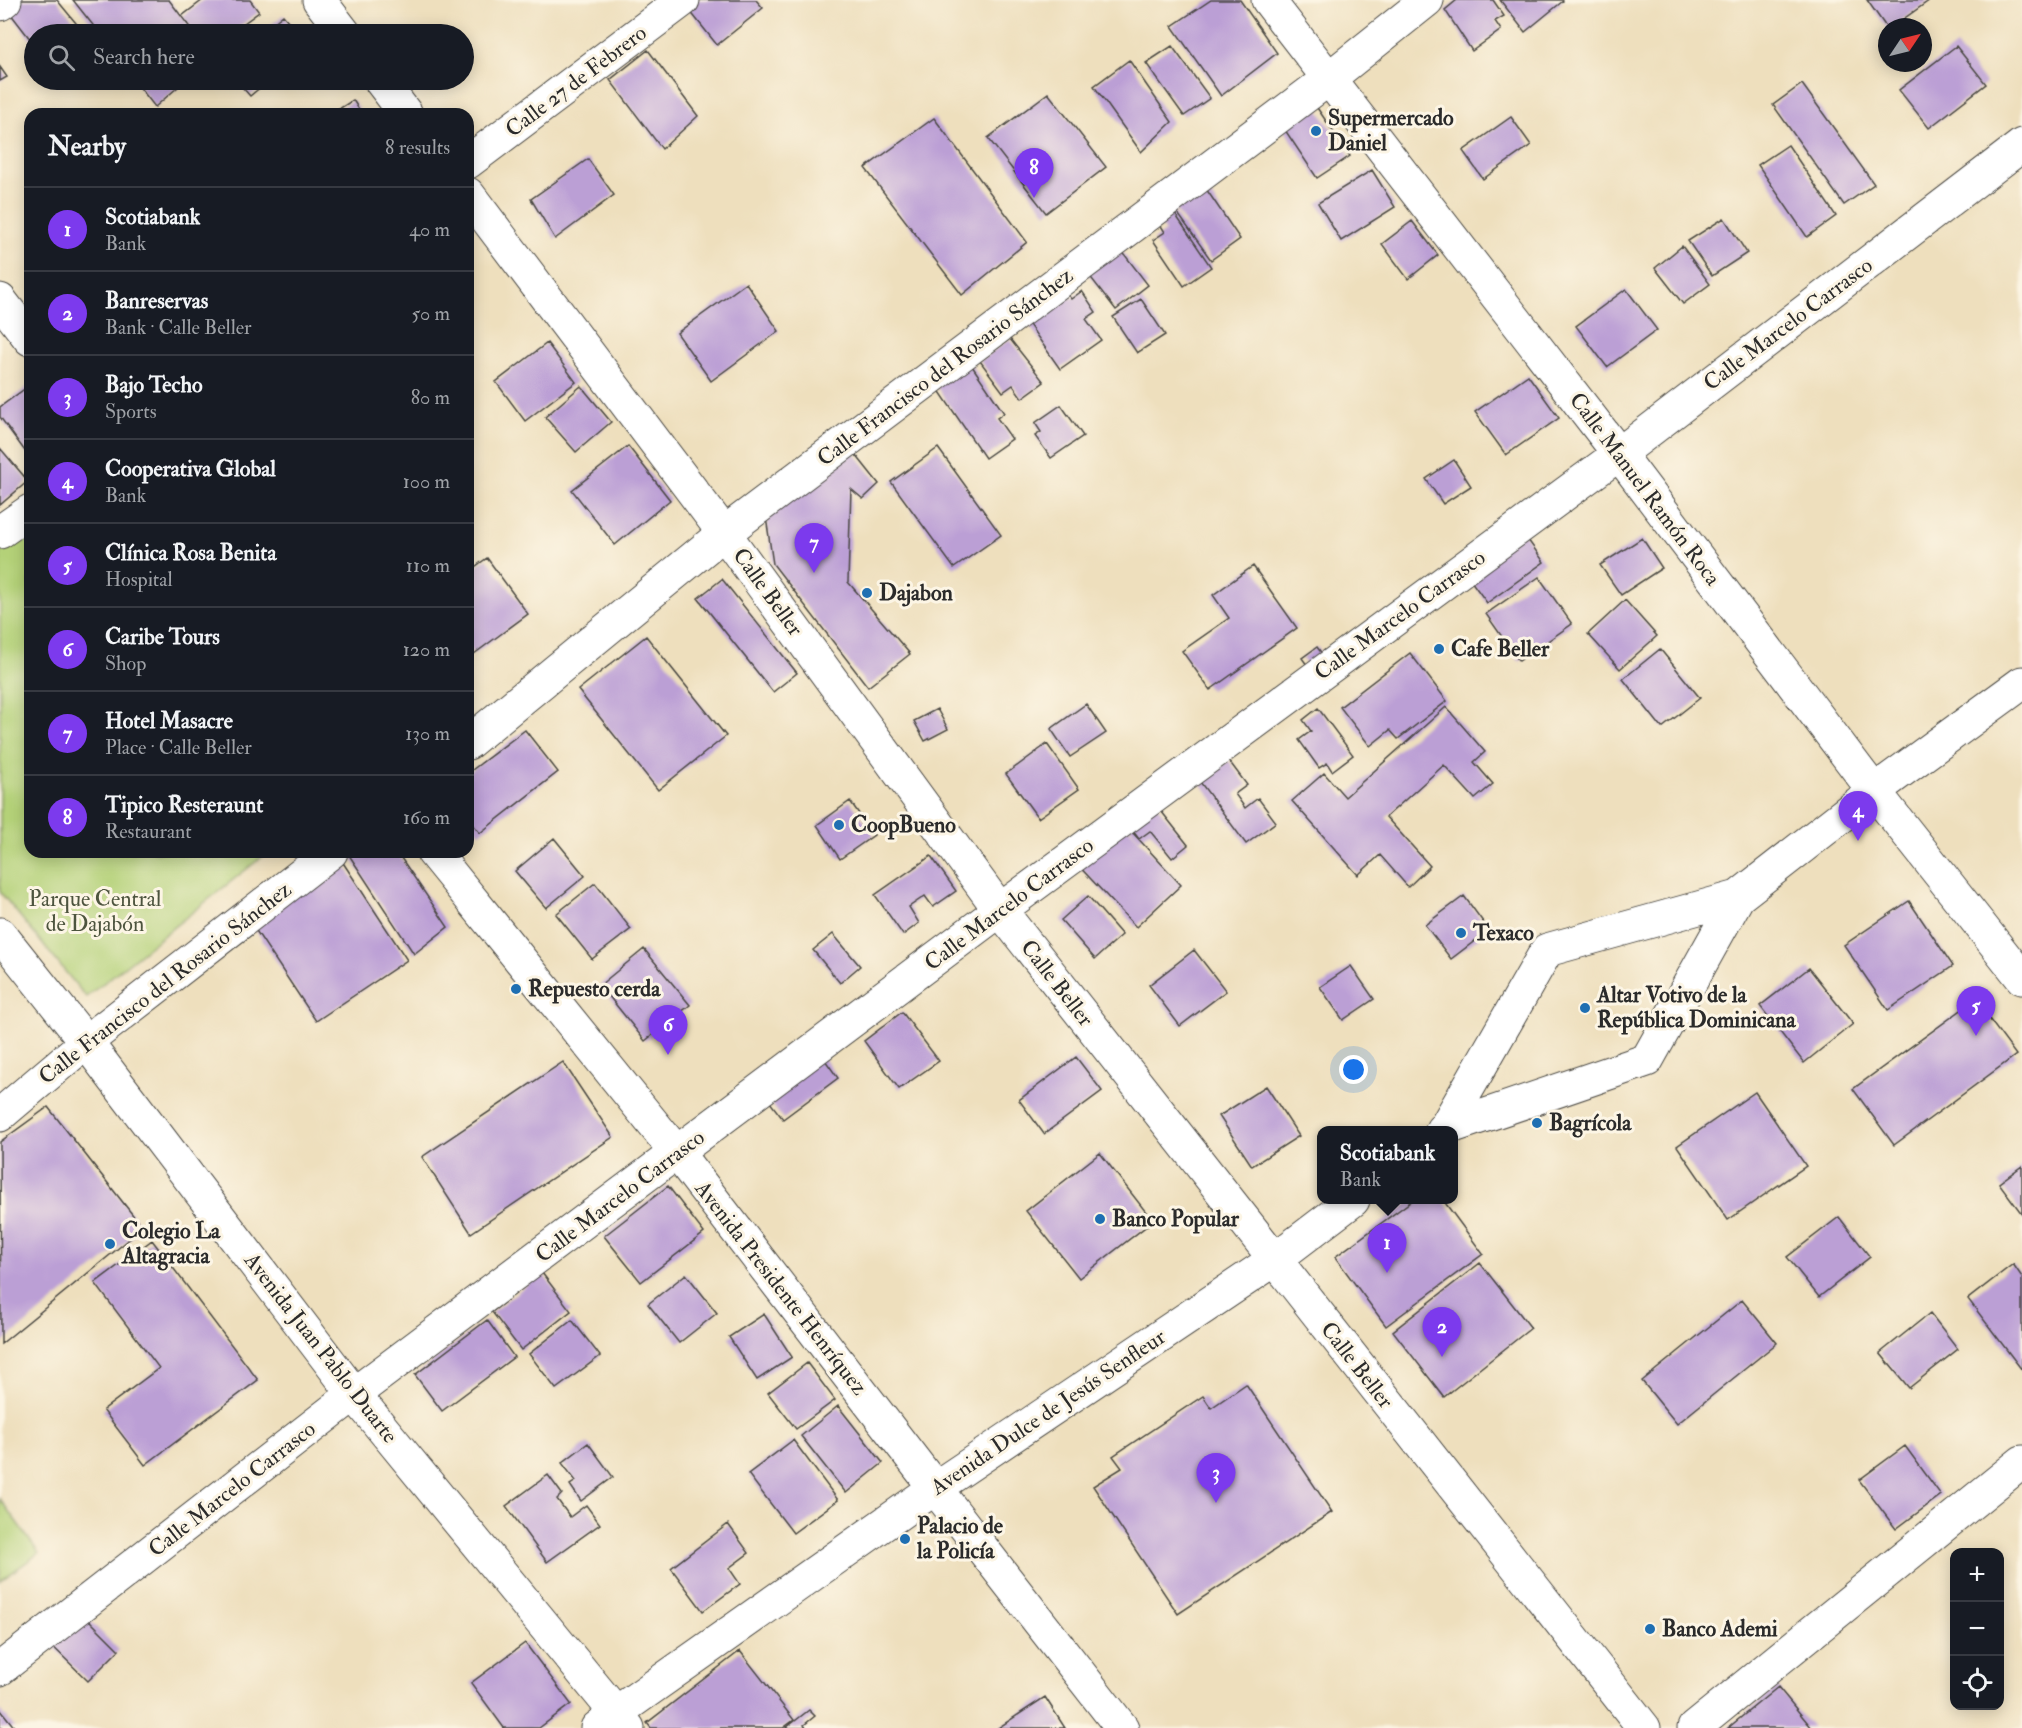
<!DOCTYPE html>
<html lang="en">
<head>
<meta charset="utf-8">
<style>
	body { margin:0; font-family:"IM FELL Double Pica",serif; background:#20242c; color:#f1f3f6 }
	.controls { position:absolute; right:18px; bottom:18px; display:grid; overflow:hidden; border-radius:12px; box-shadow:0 3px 15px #0003 }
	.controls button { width:54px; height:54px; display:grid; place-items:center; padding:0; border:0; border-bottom:2px solid #363941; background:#171b24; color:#f1f3f6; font:30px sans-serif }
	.compass { position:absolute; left:1878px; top:18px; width:54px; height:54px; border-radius:50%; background:#171b24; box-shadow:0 3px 15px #0003; rotate:55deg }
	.you { position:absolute; left:1354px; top:1070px; width:21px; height:21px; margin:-15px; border:4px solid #fff; border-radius:50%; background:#1a73e8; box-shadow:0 0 0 9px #1a73e833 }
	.badge { display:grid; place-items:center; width:39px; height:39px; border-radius:50%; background:#7c3aed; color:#fff; font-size:20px; font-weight:700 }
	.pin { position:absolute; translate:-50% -50px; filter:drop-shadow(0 2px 3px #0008) }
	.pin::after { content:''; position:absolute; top:32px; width:21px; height:18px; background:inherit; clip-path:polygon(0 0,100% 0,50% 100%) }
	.popup { position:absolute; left:1317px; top:1126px; width:141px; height:78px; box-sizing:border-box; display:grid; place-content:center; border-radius:12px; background:#171b24; filter:drop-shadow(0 2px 4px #0005); font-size:20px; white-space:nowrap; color:#9ea1a6 }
	.popup b { font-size:22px; color:#f1f3f6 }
	.popup::after { content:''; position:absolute; left:50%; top:100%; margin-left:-12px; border:12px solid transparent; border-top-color:#171b24 }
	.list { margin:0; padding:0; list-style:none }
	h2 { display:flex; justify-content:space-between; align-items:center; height:78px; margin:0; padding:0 24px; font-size:26px }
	h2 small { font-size:20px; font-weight:400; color:#9ea1a6 }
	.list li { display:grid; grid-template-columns:39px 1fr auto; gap:18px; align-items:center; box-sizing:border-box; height:84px; padding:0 24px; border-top:2px solid #363941 }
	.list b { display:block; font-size:22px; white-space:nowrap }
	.list p { margin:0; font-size:20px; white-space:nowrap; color:#9ea1a6 }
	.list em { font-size:20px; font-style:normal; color:#9ea1a6 }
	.icon { flex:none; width:33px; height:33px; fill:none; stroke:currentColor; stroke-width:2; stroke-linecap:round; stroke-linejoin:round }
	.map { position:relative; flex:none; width:2022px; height:1728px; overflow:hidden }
	.search { position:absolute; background:#171b24; box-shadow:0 3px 15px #0003; left:24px; top:24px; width:450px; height:66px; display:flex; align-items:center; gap:15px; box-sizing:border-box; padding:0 21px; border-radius:33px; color:#9ea1a6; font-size:22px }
	.panel { position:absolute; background:#171b24; box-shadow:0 3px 15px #0003; left:24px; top:108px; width:450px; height:750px; border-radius:18px }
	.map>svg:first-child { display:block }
</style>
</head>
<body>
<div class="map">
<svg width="2022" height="1728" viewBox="0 0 2022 1728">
	<rect width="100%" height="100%" fill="#fcf5e5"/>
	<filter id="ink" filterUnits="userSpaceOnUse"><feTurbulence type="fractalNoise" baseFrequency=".0167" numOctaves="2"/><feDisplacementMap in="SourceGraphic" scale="12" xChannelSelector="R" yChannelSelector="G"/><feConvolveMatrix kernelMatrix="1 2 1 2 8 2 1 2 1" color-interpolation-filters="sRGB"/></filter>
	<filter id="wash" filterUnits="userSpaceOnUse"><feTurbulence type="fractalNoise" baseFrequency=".008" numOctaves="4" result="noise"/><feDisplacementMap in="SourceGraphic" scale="24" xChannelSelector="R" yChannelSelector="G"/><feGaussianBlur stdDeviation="1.35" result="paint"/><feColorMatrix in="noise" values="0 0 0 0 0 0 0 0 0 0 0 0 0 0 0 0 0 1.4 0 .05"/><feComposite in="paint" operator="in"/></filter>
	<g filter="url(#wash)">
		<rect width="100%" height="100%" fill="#eedfbd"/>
		<path fill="#b4d178" stroke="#707e52" stroke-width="1.5" d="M30 508V852H268L86 997 0 892V532Z
			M0 1499 39 1553 0 1581Z"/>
		<g id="blocks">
			<path fill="#bb9fd5" d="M0 0H57L85 34H34V44Z
				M73 0H169L195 34H100Z
				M203 0H250L259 12 229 34H196L182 16Z
				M693 0H756L763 8 717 45 686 6Z
				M1211 0H1240L1277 53 1221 96 1172 26Z
				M1457 0H1493L1504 16 1495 21 1501 30 1472 51 1445 10Z
				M1500 0H1562L1563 1 1525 32Z
				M1867 0H1930L1892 27H1886Z
				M283 15 299 34H260Z
				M1172 46 1210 98 1184 116 1146 63Z
				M1956 46 1986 84 1929 128 1899 90Z
				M648 50 698 116 662 149 610 80Z
				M1129 60 1172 122 1141 152 1094 86Z
				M0 67 7 77 0 81Z
				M134 80H186L155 107Z
				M236 80H269L250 96Z
				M1802 84 1874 184 1844 205 1773 105Z
				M1048 93 1106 167 1046 213 988 138Z
				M1309 96 1350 156 1317 178 1277 118Z
				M353 100 362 114H331Z
				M1511 117 1531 145 1483 179 1463 151Z
				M934 118 1027 242 962 295 865 168Z
				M1788 145 1836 216 1807 237 1758 165Z
				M588 159 614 195 555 239 531 199Z
				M1372 170 1395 207 1341 241 1318 203Z
				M1200 180 1240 239 1211 260 1169 201Z
				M1171 208 1211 267 1184 286 1153 240 1165 232 1156 218Z
				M1724 218 1747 253 1712 276 1688 241Z
				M1412 221 1438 255 1408 279 1382 244Z
				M1118 246 1148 285 1116 310 1085 270Z
				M1682 246 1710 284 1683 304 1655 268Z
				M746 283 779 331 711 381 677 333Z
				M1626 289 1657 330 1607 367 1576 326Z
				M1065 291 1071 299 1082 291 1096 312 1086 319 1101 340 1060 369 1025 319Z
				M1141 299 1165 335 1137 353 1113 317Z
				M1010 339 1044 382 1022 398 1013 385 1003 392 980 361Z
				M547 343 576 382 525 421 496 382Z
				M970 363 1004 413 997 418 1012 439 985 458 936 386Z
				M1528 375 1559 418 1506 455 1475 412Z
				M30 385V458L0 417V407Z
				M581 386 611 422 576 452 545 417Z
				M1061 405 1083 436 1051 458 1035 436 1041 432 1035 423Z
				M628 446 670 500 615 545 572 490Z
				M0 448 28 481 0 505Z
				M938 448 1001 535 954 568 891 482Z
				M852 450 879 484 863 499 851 489 848 582 910 654 868 687 773 564 766 517Z
				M1454 460 1471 486 1443 504 1426 479Z
				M1520 529 1544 562 1487 603 1463 570Z
				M1642 538 1662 568 1621 595 1600 565Z
				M487 558 528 614 474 654 468 645V572Z
				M1253 566 1297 628 1210 690 1182 651 1229 618 1213 595Z
				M1539 577 1572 624 1519 661 1486 614Z
				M722 579 797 673 773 692 698 598Z
				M1625 600 1657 636 1620 669 1588 634Z
				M646 636 726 736 658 790 578 690Z
				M1317 647 1323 655 1307 665 1302 658Z
				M1660 649 1700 698 1662 728 1623 679Z
				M1410 653 1447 701 1398 739 1390 730 1370 746 1340 707Z
				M1086 704 1106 733 1070 757 1051 729Z
				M1446 707 1485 752 1474 762 1493 784 1475 799 1444 765 1386 817 1430 866 1408 887 1380 855 1358 875 1292 801 1324 773 1345 797Z
				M1318 708 1353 755 1332 771 1327 763 1319 768 1299 740 1311 731 1303 720Z
				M937 709 948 729 925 741 914 721Z
				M525 730 558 772 480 833 468 818V773Z
				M1047 744 1079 789 1038 818 1006 774Z
				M1229 761 1247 785 1235 794 1245 808 1258 798 1276 822 1246 844 1200 782Z
				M1150 797 1188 845 1172 858 1150 831 1139 839 1123 818Z
				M850 801 874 835 840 859 817 825Z
				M1120 819 1181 885 1136 927 1074 861Z
				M554 838 585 876 546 908 515 871Z
				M336 852 407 960 316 1021 243 911Z
				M347 852H397L448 927 414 954Z
				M931 856 956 891 933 907 925 896 909 907 919 923 903 935 875 895Z
				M595 883 631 929 592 959 556 914Z
				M1088 896 1122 935 1095 959 1061 920Z
				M1464 896 1489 930 1451 959 1425 925Z
				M1909 901 1953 966 1888 1010 1844 945Z
				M833 934 860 966 840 983 813 950Z
				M644 949 690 1005 645 1041 600 985Z
				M1194 950 1226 991 1180 1026 1149 985Z
				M1351 966 1374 999 1343 1020 1320 987Z
				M1809 968 1853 1024 1804 1063 1760 1006Z
				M1975 1000 2016 1055 1894 1145 1853 1089Z
				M902 1012 939 1061 899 1089 864 1041Z
				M815 1046 838 1078 783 1119 759 1088Z
				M1076 1057 1102 1091 1044 1134 1019 1100Z
				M563 1062 613 1137 471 1233 422 1157Z
				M1266 1086 1299 1136 1252 1166 1219 1116Z
				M1755 1092 1806 1166 1728 1220 1677 1146Z
				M48 1107 143 1228 1 1344 0 1142Z
				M1100 1153 1153 1221 1079 1278 1026 1211Z
				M2022 1166V1214L1999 1183Z
				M668 1186 704 1233 641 1282 604 1236Z
				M1413 1200H1443L1483 1254 1386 1326 1335 1257Z
				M1839 1217 1870 1257 1819 1297 1787 1257Z
				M152 1240 258 1380 145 1465 103 1410 159 1368 95 1283Z
				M1480 1263 1531 1328 1444 1397 1393 1331Z
				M2013 1264 2022 1277V1370L1968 1299Z
				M542 1273 571 1311 521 1350 492 1312Z
				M686 1274 717 1313 679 1343 648 1304Z
				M1742 1300 1777 1343 1677 1424 1642 1381Z
				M1930 1313 1958 1349 1909 1388 1880 1353Z
				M764 1314 792 1357 757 1380 729 1337Z
				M487 1320 514 1357 442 1411 415 1375Z
				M572 1320 600 1356 556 1389 529 1354Z
				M807 1363 835 1400 796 1429 768 1393Z
				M1246 1384 1332 1512 1178 1614 1093 1486 1122 1468 1113 1456 1203 1396 1211 1408Z
				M838 1406 883 1463 846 1493 801 1436Z
				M793 1440 838 1500 793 1533 748 1474Z
				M588 1443 613 1477 581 1501 570 1485 576 1481 562 1463Z
				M1905 1446 1941 1495 1896 1529 1859 1480Z
				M548 1475 562 1494 557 1499 570 1517 586 1505 600 1524 547 1562 506 1506Z
				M728 1524 749 1553 729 1568 740 1584 703 1611 671 1568Z
				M71 1602 119 1650 88 1681 40 1634Z
				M525 1643 571 1704 539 1728H504L471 1683Z
				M740 1651 794 1720 783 1728H651L647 1723Z
				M1778 1687 1812 1728H1728Z
				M1045 1697 1065 1728H998Z
				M0 1709 15 1728H0Z
				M809 1710 815 1716 804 1725 806 1728H786Z"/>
		</g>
	</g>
	<g filter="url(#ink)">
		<use href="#blocks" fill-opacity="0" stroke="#484641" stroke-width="1.5"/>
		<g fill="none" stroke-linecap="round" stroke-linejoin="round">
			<defs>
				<path id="street" d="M319 0 345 34
					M1268 0 1619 454 1874 791 2022 978
					M0 4 5 0
					M380 80 406 114
					M468 162 683 0
					M468 194 724 533 1000 910 1644 1728
					M0 300 30 339
					M0 532 30 511
					M468 743 724 533 1327 80 1427 0
					M433 852 677 1153 935 1488
					M0 934 86 1042 354 1394 616 1713
					M0 1115 86 1042 331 852
					M0 1669 354 1394 1000 910 1619 454 2022 145
					M1694 1728 2022 1462"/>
				<path id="secondary" d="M935 1488 1122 1728
					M597 1728 616 1713"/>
				<path id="primary" d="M1445 1128 1547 950 1738 897
					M1442 1130 1647 1060 1738 897 1874 791 2022 683
					M628 1728 616 1713 935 1488 1274 1260 1353 1200"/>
			</defs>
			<use href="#street" stroke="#484641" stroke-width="35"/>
			<use href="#secondary" stroke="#484641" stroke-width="35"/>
			<use href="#primary" stroke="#484641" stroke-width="35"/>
			<use href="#street" stroke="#fff" stroke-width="33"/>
			<use href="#secondary" stroke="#fff" stroke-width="33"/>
			<use href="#primary" stroke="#fff" stroke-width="33"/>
		</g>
	</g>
	<g fill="#1f6fb2" stroke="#fcf5e5" stroke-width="2">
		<circle cx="1316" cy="131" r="6"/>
		<circle cx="867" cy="593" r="6"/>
		<circle cx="1439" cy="649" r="6"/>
		<circle cx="839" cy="825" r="6"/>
		<circle cx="1461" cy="933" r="6"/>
		<circle cx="516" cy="989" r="6"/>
		<circle cx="1585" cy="1008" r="6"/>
		<circle cx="1537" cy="1123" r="6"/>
		<circle cx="1100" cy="1219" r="6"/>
		<circle cx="110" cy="1244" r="6"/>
		<circle cx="905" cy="1539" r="6"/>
		<circle cx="1650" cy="1629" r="6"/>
	</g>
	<g text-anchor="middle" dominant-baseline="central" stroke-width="6" stroke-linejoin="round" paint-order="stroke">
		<g font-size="22" fill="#2b2b2b" stroke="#fcf5e5">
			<text transform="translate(576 81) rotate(-37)">Calle 27 de Febrero</text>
			<text transform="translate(1788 324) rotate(-37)">Calle Marcelo Carrasco</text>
			<text transform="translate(945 367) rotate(-37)">Calle Francisco del Rosario Sánchez</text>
			<text transform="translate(1645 489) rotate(53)">Calle Manuel Ramón Roca</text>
			<text transform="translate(768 592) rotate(54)">Calle Beller</text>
			<text transform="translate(1400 615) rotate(-36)">Calle Marcelo Carrasco</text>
			<text transform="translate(1009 904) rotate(-37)">Calle Marcelo Carrasco</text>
			<text transform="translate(165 983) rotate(-38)">Calle Francisco del Rosario Sánchez</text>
			<text transform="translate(1057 983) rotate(52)">Calle Beller</text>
			<text transform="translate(620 1196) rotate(-37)">Calle Marcelo Carrasco</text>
			<text transform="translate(781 1288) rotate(52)">Avenida Presidente Henríquez</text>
			<text transform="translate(321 1348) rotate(52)">Avenida Juan Pablo Duarte</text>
			<text transform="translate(1357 1365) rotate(52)">Calle Beller</text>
			<text transform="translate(1048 1412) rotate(-34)">Avenida Dulce de Jesús Senfleur</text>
			<text transform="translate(232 1489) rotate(-38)">Calle Marcelo Carrasco</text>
		</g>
		<g font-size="22" font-weight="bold" fill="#2b2b2b" stroke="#fcf5e5" text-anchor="start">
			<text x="1328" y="118">Supermercado<tspan x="1328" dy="25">Daniel</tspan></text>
			<text x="879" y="593">Dajabon</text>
			<text x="1451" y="649">Cafe Beller</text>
			<text x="851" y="825">CoopBueno</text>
			<text x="1473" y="933">Texaco</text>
			<text x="528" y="989">Repuesto cerda</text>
			<text x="1597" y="995">Altar Votivo de la<tspan x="1597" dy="25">República Dominicana</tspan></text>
			<text x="1549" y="1123">Bagrícola</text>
			<text x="1112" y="1219">Banco Popular</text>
			<text x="122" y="1231">Colegio La<tspan x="122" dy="25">Altagracia</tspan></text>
			<text x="917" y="1526">Palacio de<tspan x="917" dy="25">la Policía</tspan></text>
			<text x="1662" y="1629">Banco Ademi</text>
		</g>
		<g font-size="22" fill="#4d543e" stroke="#fcf5e5">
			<text x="95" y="899">Parque Central<tspan x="95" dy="25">de Dajabón</tspan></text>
		</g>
	</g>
</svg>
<div class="controls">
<button>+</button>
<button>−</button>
<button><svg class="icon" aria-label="locate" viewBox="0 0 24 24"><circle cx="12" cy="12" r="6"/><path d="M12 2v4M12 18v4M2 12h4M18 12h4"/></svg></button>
</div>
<svg class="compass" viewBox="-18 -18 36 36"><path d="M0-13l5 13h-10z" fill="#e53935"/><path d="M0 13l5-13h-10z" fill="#9ea1a6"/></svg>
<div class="you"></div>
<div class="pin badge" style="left:1387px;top:1273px">1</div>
<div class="popup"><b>Scotiabank</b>Bank</div>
<div class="pin badge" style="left:1442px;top:1357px">2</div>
<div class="pin badge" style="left:1216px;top:1503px">3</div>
<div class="pin badge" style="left:1858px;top:841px">4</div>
<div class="pin badge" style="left:1976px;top:1036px">5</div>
<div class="pin badge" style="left:668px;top:1055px">6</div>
<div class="pin badge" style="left:814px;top:573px">7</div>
<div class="pin badge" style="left:1034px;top:198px">8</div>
<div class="search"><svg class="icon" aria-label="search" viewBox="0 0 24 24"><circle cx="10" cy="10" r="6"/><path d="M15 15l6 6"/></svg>Search here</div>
<section class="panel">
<h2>Nearby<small>8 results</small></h2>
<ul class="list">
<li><span class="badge">1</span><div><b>Scotiabank</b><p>Bank</p></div><em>40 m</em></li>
<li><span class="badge">2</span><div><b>Banreservas</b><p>Bank · Calle Beller</p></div><em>50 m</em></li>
<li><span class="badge">3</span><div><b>Bajo Techo</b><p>Sports</p></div><em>80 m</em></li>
<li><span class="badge">4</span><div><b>Cooperativa Global</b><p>Bank</p></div><em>100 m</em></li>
<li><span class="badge">5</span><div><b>Clínica Rosa Benita</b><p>Hospital</p></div><em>110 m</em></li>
<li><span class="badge">6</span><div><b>Caribe Tours</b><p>Shop</p></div><em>120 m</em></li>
<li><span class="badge">7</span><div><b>Hotel Masacre</b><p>Place · Calle Beller</p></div><em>130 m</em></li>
<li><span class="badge">8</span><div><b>Tipico Resteraunt</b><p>Restaurant</p></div><em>160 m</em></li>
</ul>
</section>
</div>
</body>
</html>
